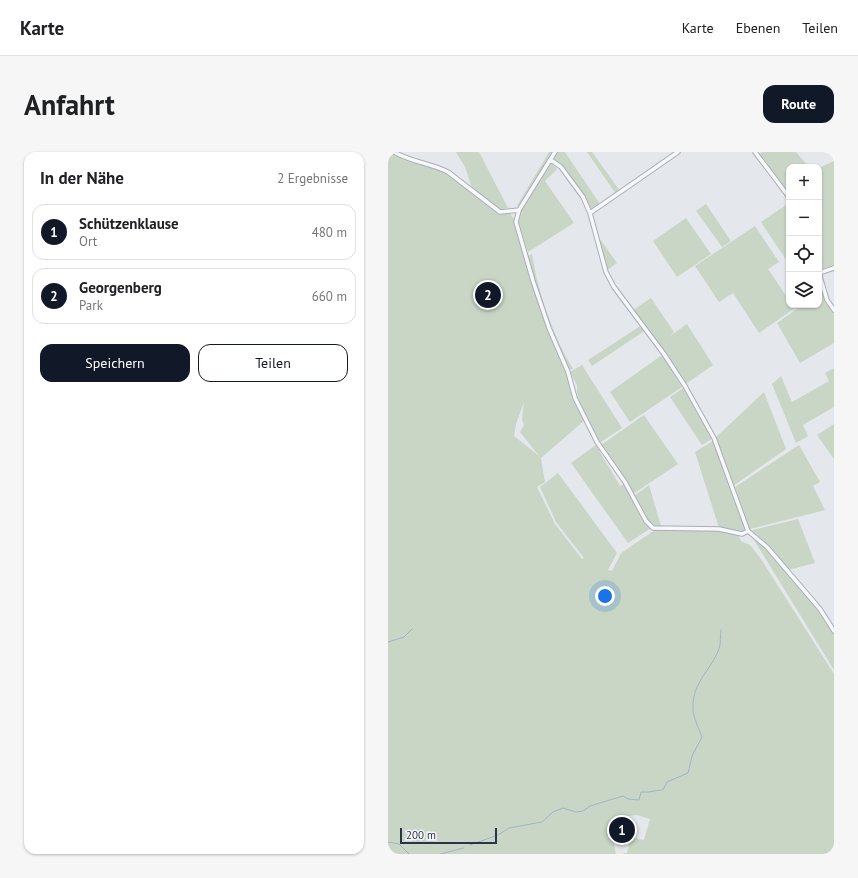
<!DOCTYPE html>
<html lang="de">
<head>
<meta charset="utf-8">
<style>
	body { margin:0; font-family:"PT Sans",sans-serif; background:#f6f6f6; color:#202124 }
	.controls { position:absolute; right:12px; top:12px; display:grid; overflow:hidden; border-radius:8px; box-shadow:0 1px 3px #0004 }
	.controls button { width:36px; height:36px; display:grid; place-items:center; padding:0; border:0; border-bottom:1px solid #e0e0e0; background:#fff; color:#202124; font:20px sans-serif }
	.scale { position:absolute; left:12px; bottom:10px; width:97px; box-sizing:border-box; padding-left:4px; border:2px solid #2b3445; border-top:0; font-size:11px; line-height:14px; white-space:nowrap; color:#2b3445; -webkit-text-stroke:3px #f4f6f9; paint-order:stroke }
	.you { position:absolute; left:217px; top:444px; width:14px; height:14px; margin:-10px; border:3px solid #fff; border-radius:50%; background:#1a73e8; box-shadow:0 0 0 6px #1a73e833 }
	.badge { display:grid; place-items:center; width:26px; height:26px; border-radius:50%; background:#111827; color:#fff; font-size:13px; font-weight:700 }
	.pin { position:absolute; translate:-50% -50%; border:2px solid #fff; box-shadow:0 1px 4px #0006 }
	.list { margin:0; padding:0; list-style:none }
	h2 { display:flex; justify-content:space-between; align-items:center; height:52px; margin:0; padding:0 16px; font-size:17px }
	h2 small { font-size:13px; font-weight:400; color:#757577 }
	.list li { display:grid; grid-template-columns:26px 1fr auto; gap:12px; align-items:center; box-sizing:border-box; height:56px; margin:0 8px 8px; padding:0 8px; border:1px solid #e0e0e0; border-radius:12px }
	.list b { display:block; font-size:15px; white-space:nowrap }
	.list p { margin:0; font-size:13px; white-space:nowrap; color:#757577 }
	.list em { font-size:13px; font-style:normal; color:#757577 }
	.actions { display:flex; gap:8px; padding:12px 16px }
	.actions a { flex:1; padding:9px 0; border:1px solid #111827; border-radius:12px; text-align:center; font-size:14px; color:#111827 }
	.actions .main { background:#111827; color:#fff }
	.icon { flex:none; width:22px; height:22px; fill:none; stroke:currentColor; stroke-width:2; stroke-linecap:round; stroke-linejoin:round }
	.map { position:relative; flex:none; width:446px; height:702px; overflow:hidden; border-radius:12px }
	header { display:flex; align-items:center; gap:24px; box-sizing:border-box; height:56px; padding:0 20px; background:#fff; border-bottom:1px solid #e0e0e0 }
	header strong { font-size:19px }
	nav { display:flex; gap:22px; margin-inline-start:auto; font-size:14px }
	.intro { display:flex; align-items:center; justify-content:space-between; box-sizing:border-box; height:96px; padding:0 24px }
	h1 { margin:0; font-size:28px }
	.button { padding:10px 18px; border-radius:12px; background:#111827; color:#fff; font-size:14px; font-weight:700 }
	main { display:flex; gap:24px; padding:0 24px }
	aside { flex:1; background:#fff; border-radius:12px; box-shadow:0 1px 3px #0004 }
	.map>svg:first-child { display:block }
</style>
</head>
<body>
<header>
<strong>Karte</strong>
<nav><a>Karte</a><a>Ebenen</a><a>Teilen</a></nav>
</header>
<div class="intro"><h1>Anfahrt</h1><a class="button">Route</a></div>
<main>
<aside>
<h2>In der Nähe<small>2 Ergebnisse</small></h2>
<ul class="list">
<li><span class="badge">1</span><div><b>Schützenklause</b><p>Ort</p></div><em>480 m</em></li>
<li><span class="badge">2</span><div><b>Georgenberg</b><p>Park</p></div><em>660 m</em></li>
</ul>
<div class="actions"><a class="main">Speichern</a><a>Teilen</a></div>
</aside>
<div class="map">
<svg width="446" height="702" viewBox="0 0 446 702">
	<rect width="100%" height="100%" fill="#e4e7ec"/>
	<path fill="#c9d6c5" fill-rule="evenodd" d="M0 0H6L51 15 84 36 77 15 68 0H91L120 56 109 58 121 60 128 70 153 153 180 220 187 246 197 267 189 241V233L182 220 194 213 234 276 213 290H210L197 268 153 306 157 330 149 335 167 372 194 407 196 406 168 370 152 335 170 321 229 401 220 418 224 419 233 401 267 378H331L351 384 353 389 362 393 373 407 446 522V702H234L239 701 243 685 256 688 262 667 249 663 233 665 223 680 228 702H0ZM136 250 134 267 136 273 132 280 151 304 126 284 128 272Z
		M161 0H166L133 53 129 54Z
		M168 0H177L212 52 202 58 181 21 165 6Z
		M199 0H204L232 39 228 42Z
		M374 0H408L421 15H401V42L371 3Z
		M446 9V115L432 118 431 16Z
		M162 10 169 17 157 29 186 71 140 100 129 69 131 60Z
		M401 51V112L373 70Z
		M318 52 343 89 334 95 308 59Z
		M298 66 323 102 289 125 265 89Z
		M367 74 391 110 380 117 401 148V153H405L407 156 371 181 345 141 331 150 307 114Z
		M209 83 229 111 218 119Z
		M144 102C150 141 165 183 185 217L180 218 162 176 141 109 140 104Z
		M435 141 446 161V191L412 211 389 171 414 153H431V143Z
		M263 146 286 180 282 184 299 172 325 213 298 232 245 158Z
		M254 173 258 178 204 214 200 208Z
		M274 203 294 235 242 270 222 240Z
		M446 216V255L415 273 420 284 408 291 384 232 393 224 404 250 441 229 437 221Z
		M295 236 324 287 314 293 282 245Z
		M376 240 398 297 345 334 326 287Z
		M256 263 290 312 245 342 213 293Z
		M446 272V307L429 283Z
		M325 289 358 378 353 380 331 376 307 300Z
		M209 292C211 302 227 323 232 334L236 332 254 367 263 376 240 391 183 311Z
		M411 293 432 330 425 334 437 358 362 377 347 335Z
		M261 333 273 374C257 375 252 356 246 344Z
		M410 367 427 411 400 418 364 379 365 378Z
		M363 383 379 396 431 459 442 474 446 482V518Z"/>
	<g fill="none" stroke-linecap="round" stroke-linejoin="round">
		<path stroke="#9fb4cc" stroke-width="1" d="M0 490 16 485 24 477
			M0 690 11 692 21 702
			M82 693 110 683 121 676 154 670 165 660 175 656 188 660 195 659 202 654 235 644 240 647 251 648 253 640C262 641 267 638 275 638L279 630 300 621 304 604 314 585C311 577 306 567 305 559 303 531 322 520 331 497 333 491 332 484 333 478
			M52 702 76 696"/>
		<defs>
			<path id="minor" d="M6 0C23 10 42 11 60 20L112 60 131 58
				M167 0 131 58 128 70 145 129 161 176 180 220 187 246 209 290 237 330 258 369 265 376 331 377 354 382 360 379
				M367 0 401 45
				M163 8 173 15 195 45 202 61 218 120 226 135 276 202 297 234 326 286 360 379 379 395 432 457 446 479
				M202 61 290 0
				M431 121 439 148 446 158
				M431 121 446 116"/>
		</defs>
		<use href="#minor" stroke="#a9aeb7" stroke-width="5.5"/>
		<use href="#minor" stroke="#f7f8fa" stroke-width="3.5"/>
	</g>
</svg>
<div class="controls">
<button>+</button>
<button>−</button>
<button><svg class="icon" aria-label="locate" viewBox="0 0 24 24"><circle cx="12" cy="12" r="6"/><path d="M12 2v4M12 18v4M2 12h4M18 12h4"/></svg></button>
<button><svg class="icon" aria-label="layers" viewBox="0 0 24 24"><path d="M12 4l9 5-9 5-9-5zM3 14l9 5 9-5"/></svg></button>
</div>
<div class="scale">200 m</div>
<div class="you"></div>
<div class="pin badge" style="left:234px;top:678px">1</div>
<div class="pin badge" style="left:100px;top:143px">2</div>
</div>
</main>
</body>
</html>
